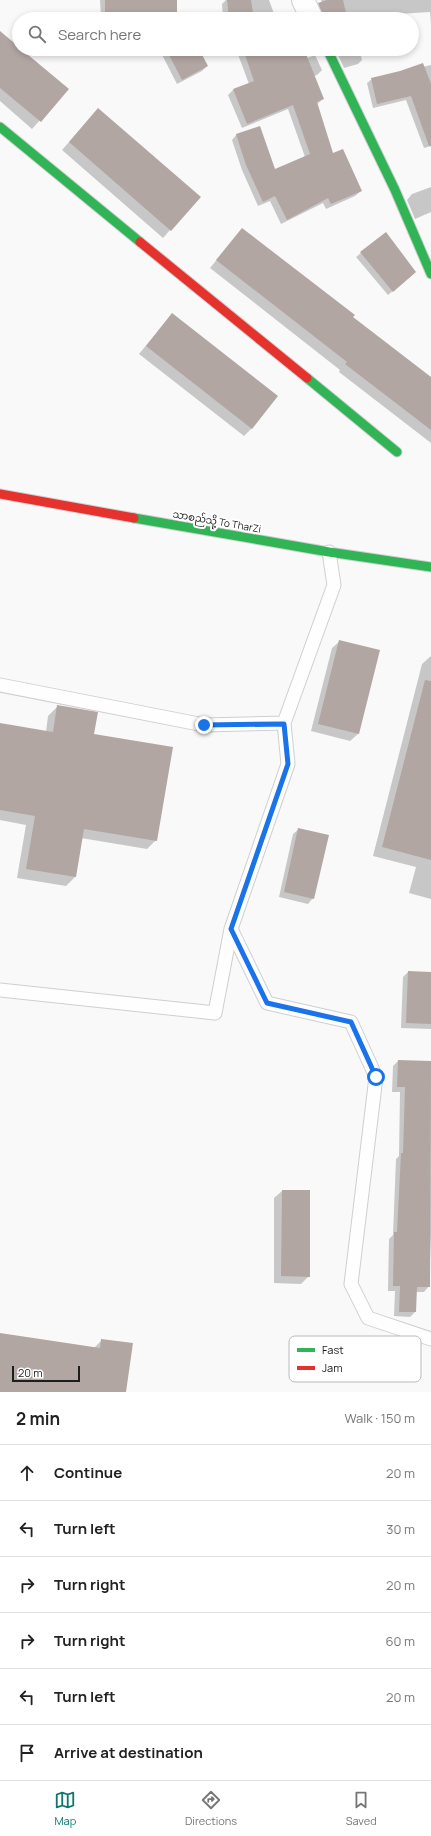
<!DOCTYPE html>
<html lang="en">
<head>
<meta charset="utf-8">
<style>
	body { margin:0; font-family:Manrope,"Noto Sans Myanmar",sans-serif; background:#f6f6f6; color:#222 }
	.scale { position:absolute; left:12px; bottom:10px; width:68px; box-sizing:border-box; padding-left:4px; border:2px solid #1c1d1d; border-top:0; font-size:11px; line-height:14px; white-space:nowrap; color:#1c1d1d; -webkit-text-stroke:3px #fff; paint-order:stroke }
	.stop { position:absolute; width:12px; height:12px; margin:-9px; border:3px solid #1a73e8; border-radius:50%; background:#fff }
	.stop.end { background:#1a73e8; border-color:#fff; box-shadow:0 1px 4px #0008 }
	.list { margin:0; padding:0; list-style:none }
	h2 { display:flex; justify-content:space-between; align-items:center; height:52px; margin:0; padding:0 16px; font-size:17px }
	h2 small { font-size:13px; font-weight:400; color:#767676 }
	.list li { display:grid; grid-template-columns:26px 1fr auto; gap:12px; align-items:center; box-sizing:border-box; height:56px; padding:0 16px; border-top:1px solid #e0e0e0 }
	.list b { display:block; font-size:15px; white-space:nowrap }
	.list em { font-size:13px; font-style:normal; color:#767676 }
	.icon { flex:none; width:22px; height:22px; fill:none; stroke:currentColor; stroke-width:2; stroke-linecap:round; stroke-linejoin:round }
	.map { position:relative; flex:none; width:431px; height:1392px; overflow:hidden }
	.search { position:absolute; background:#fff; box-shadow:0 2px 6px #0003; left:12px; right:12px; top:12px; height:44px; display:flex; align-items:center; gap:10px; box-sizing:border-box; padding:0 14px; border-radius:22px; color:#767676; font-size:15px }
	.sheet { height:388px; background:#fff }
	nav { display:flex; justify-content:space-around; align-items:center; box-sizing:border-box; height:56px; border-top:1px solid #e0e0e0; background:#fff; font-size:11px; color:#767676 }
	nav a { display:grid; justify-items:center; gap:2px }
	nav .on { color:#0f766e }
	.map>svg:first-child { display:block }
</style>
</head>
<body>
<div class="map">
<svg width="431" height="1392" viewBox="0 0 431 1392">
	<rect width="100%" height="100%" fill="#f9f9f9"/>
	<path fill="#0003" d="M100 0H176V19H101Z
		M226 0H269L276 19H223L222 4Z
		M321 0H431V23L430 12 351 17V19H320L315 8 322 3Z
		M0 32 68 89 32 129 0 101Z
		M159 49H198L207 66 202 71 177 84Z
		M236 49H286L292 64 315 55 322 70 317 75 314 76 323 99 317 104 333 155 361 191 355 196 326 209 323 203 281 224 270 201 258 206 242 170 232 140 237 134 274 171 305 157 288 109 242 128 228 95 233 90 249 84Z
		M335 49H359L362 60 358 64 344 68Z
		M431 65V146L424 148 406 100 373 108 367 83 372 79Z
		M91 117 170 230 163 238 62 150Z
		M431 187V212L415 219 407 200 412 194Z
		M242 229 352 318 431 378V443L339 372 340 370 210 268Z
		M386 233 411 276 388 295 356 257Z
		M172 314 252 428 244 436 139 354Z
		M340 641 358 734 350 741 311 731 332 648Z
		M431 656V899L409 893 416 867 373 856 422 664Z
		M58 706 93 735 156 840 147 849 81 838 75 877 66 886 17 878 26 825 0 820V724L46 732 48 716Z
		M299 829 313 898 308 904 279 897 293 834Z
		M408 972 431 973V1029L401 1028 403 977Z
		M398 1061 431 1062V1234L429 1286 424 1292H416L415 1312 410 1317 394 1316 395 1291H388L389 1239 393 1235 396 1159 399 1156 400 1092H392L393 1066Z
		M282 1191 309 1276 301 1284 274 1283V1198Z
		M0 1334 94 1348 102 1340 125 1392H0Z"/>
	<path fill="#b2a6a3" d="M105 0H177V19H105Z
		M227 0H251L254 19H229Z
		M327 0H343L347 17 340 19H324L318 3Z
		M275 13 277 19H258Z
		M0 31 19 47V49H21L69 89 41 122 0 88Z
		M174 49H199L208 66 182 80 167 51Z
		M243 49H304L324 99 317 102 333 153 343 149 362 191 331 204 328 198 287 220 275 196 263 202 246 165 236 134 260 126 275 169 310 154 293 105 247 124 233 89 254 81Z
		M423 63 431 84V146H429L411 96 377 104 371 78 400 71Z
		M98 108 201 197 171 231 69 142Z
		M242 228 355 315 353 317 431 377V430L345 364 347 362 216 260Z
		M386 232 416 272 393 292 360 252Z
		M172 313 278 396 252 429 146 346Z
		M339 640 380 650 359 734 318 724Z
		M425 680 431 681V860L382 847Z
		M57 705 98 712 94 734 173 747 157 841 84 829 76 877 26 869 35 816 0 810V723L53 732Z
		M298 828 329 835 314 899 284 892Z
		M408 971 431 972V1024L406 1023Z
		M398 1060 431 1061 430 1287H417L416 1312H399L400 1286H393L394 1232H397L401 1153H403L405 1087H397Z
		M282 1190H310V1277L281 1276Z
		M0 1333 100 1348 101 1339 133 1343 126 1392H0Z"/>
	<g fill="none" stroke-linecap="round" stroke-linejoin="round">
		<defs>
			<path id="lane" d="M0 685 204 725 284 723 334 585 329 552
				M284 723 288 764 231 929 267 1003 351 1022 376 1077 351 1284 368 1318 431 1339
				M0 990 215 1013 231 929"/>
			<path id="street" d="M303 0 312 19"/>
			<path id="fast" d="M327 49 395 190 431 274
				M0 127 140 242
				M307 378 397 452
				M134 518 329 552 431 567"/>
			<path id="jam" d="M140 242 307 378
				M0 494 134 518"/>
		</defs>
		<use href="#lane" stroke="#cfcfcf" stroke-width="15"/>
		<use href="#street" stroke="#cfcfcf" stroke-width="24"/>
		<use href="#fast" stroke="#cfcfcf" stroke-width="11"/>
		<use href="#jam" stroke="#cfcfcf" stroke-width="11"/>
		<use href="#lane" stroke="#fefefe" stroke-width="13"/>
		<use href="#street" stroke="#fefefe" stroke-width="22"/>
		<use href="#fast" stroke="#30b455" stroke-width="9"/>
		<use href="#jam" stroke="#e5322d" stroke-width="9"/>
	</g>
	<g fill="none" stroke-linecap="round" stroke-linejoin="round">
		<path stroke="#1a73e8" stroke-width="5" d="M204 725 284 724 288 764 231 929 267 1003 351 1022 376 1077"/>
	</g>
	<g text-anchor="middle" dominant-baseline="central" stroke-width="4" stroke-linejoin="round" paint-order="stroke">
		<g font-size="10" fill="#1c1d1d" stroke="#fff">
			<text transform="translate(217 521) rotate(10)">သာစည်သို့ To TharZi</text>
		</g>
	</g>
	<rect x="289" y="1336" width="132" height="46" rx="6" fill="#fff" stroke="#bbb" stroke-width="1"/>
	<rect x="297" y="1348" width="18" height="4" fill="#30b455"/>
	<rect x="297" y="1366" width="18" height="4" fill="#e5322d"/>
	<g font-size="11" fill="#1c1d1d">
		<text x="322" y="1354">Fast</text>
		<text x="322" y="1372">Jam</text>
	</g>
</svg>
<div class="scale">20 m</div>
<div class="stop" style="left:376px;top:1077px"></div>
<div class="stop end" style="left:204px;top:725px"></div>
<div class="search"><svg class="icon" aria-label="search" viewBox="0 0 24 24"><circle cx="10" cy="10" r="6"/><path d="M15 15l6 6"/></svg>Search here</div>
</div>
<section class="sheet">
<h2>2 min<small>Walk · 150 m</small></h2>
<ul class="list">
<li><svg class="icon" aria-label="ahead" viewBox="0 0 24 24"><path d="M12 20V5M6 11l6-6 6 6"/></svg><div><b>Continue</b></div><em>20 m</em></li>
<li><svg class="icon" aria-label="left" viewBox="0 0 24 24"><path d="M17 20v-9H6M10 6l-5 5 5 5"/></svg><div><b>Turn left</b></div><em>30 m</em></li>
<li><svg class="icon" aria-label="right" viewBox="0 0 24 24"><path d="M7 20v-9h11M14 6l5 5-5 5"/></svg><div><b>Turn right</b></div><em>20 m</em></li>
<li><svg class="icon" aria-label="right" viewBox="0 0 24 24"><path d="M7 20v-9h11M14 6l5 5-5 5"/></svg><div><b>Turn right</b></div><em>60 m</em></li>
<li><svg class="icon" aria-label="left" viewBox="0 0 24 24"><path d="M17 20v-9H6M10 6l-5 5 5 5"/></svg><div><b>Turn left</b></div><em>20 m</em></li>
<li><svg class="icon" aria-label="arrive" viewBox="0 0 24 24"><path d="M6 21V4h12l-3 4 3 4H6"/></svg><div><b>Arrive at destination</b></div></li>
</ul>
</section>
<nav>
<a class="on"><svg class="icon" aria-label="map" viewBox="0 0 24 24"><path d="M3 6l6-2 6 2 6-2v14l-6 2-6-2-6 2zM9 4v14M15 6v14"/></svg>Map</a>
<a><svg class="icon" aria-label="directions" viewBox="0 0 24 24"><path d="M12 3l9 9-9 9-9-9zM9 14v-3h6M13 9l2 2-2 2"/></svg>Directions</a>
<a><svg class="icon" aria-label="saved" viewBox="0 0 24 24"><path d="M7 4h10v16l-5-4-5 4z"/></svg>Saved</a>
</nav>
</body>
</html>
